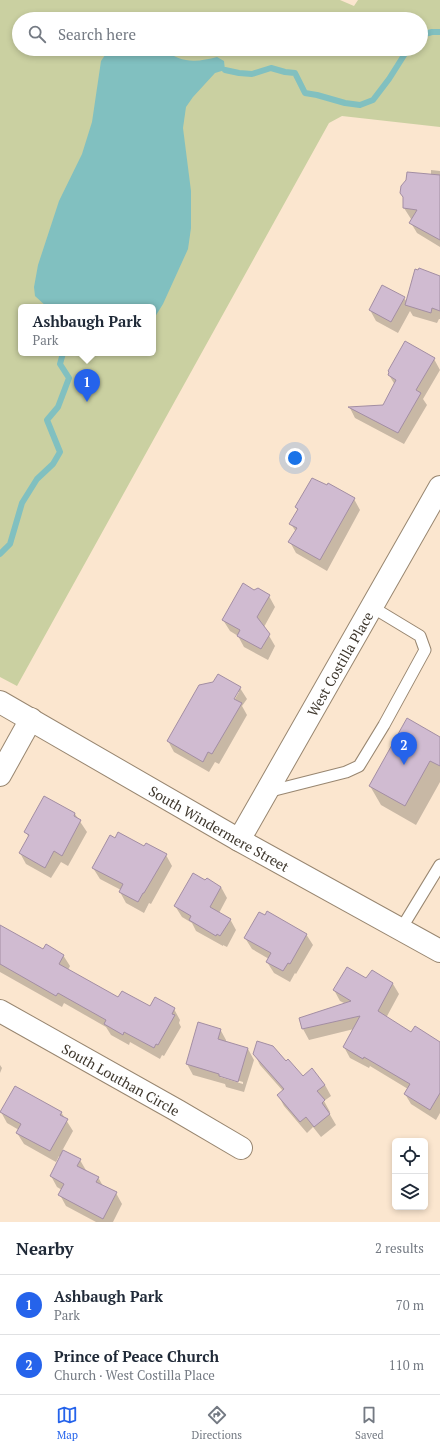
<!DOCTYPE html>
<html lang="en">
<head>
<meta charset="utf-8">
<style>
	body { margin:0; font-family:"PT Serif",serif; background:#f6f6f7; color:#1f2937 }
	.controls { position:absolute; right:12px; bottom:12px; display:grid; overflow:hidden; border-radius:6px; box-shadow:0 2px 6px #0003 }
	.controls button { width:36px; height:36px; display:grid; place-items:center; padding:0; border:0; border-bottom:1px solid #e0e1e3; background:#fff; color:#1f2937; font:20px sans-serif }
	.you { position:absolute; left:295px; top:458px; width:14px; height:14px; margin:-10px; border:3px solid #fff; border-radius:50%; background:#1a73e8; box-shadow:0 0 0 6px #1a73e833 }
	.badge { display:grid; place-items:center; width:26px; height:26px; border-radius:50%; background:#2563eb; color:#fff; font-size:13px; font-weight:700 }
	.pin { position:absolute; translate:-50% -33px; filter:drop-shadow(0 1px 2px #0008) }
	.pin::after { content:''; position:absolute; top:21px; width:14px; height:12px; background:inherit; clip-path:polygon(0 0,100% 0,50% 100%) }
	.popup { position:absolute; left:18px; top:304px; width:138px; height:52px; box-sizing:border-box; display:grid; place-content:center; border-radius:6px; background:#fff; filter:drop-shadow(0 1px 3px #0005); font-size:13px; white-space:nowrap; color:#747a83 }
	.popup b { font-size:15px; color:#1f2937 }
	.popup::after { content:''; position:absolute; left:50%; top:100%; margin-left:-8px; border:8px solid transparent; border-top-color:#fff }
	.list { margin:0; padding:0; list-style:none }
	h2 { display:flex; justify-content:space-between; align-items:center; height:52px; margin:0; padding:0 16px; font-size:17px }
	h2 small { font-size:13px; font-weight:400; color:#747a83 }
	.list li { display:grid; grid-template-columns:26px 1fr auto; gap:12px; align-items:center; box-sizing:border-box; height:60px; padding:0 16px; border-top:1px solid #e0e1e3 }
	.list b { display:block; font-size:15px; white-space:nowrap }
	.list p { margin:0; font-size:13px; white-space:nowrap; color:#747a83 }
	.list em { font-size:13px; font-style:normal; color:#747a83 }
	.icon { flex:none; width:22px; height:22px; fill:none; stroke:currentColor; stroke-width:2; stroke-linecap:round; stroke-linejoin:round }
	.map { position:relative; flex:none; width:440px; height:1222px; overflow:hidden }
	.search { position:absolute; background:#fff; box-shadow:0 2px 6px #0003; left:12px; right:12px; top:12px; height:44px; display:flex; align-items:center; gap:10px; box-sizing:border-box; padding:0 14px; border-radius:22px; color:#747a83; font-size:15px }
	.sheet { height:172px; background:#fff }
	nav { display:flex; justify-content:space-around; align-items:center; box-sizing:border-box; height:56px; border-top:1px solid #e0e1e3; background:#fff; font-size:11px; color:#747a83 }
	nav a { display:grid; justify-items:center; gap:2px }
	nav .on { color:#2563eb }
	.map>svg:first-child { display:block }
</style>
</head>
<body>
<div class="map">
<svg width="440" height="1222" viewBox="0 0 440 1222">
	<rect width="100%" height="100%" fill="#fbe6cf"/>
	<path fill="#cad0a1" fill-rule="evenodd" d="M0 0H340L354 6 358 0H440V127L342 116 329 123 17 686 0 677ZM19 19H421V49H19ZM21 307H153V353H21Z"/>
	<path fill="#81c0c0" d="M109 49H165C179 64 199 62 217 57L224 61 225 70 215 73 193 97 186 107 183 128 191 191V228L188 249 163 304 153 320V307H47L35 296 34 287 38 265 59 201 82 154 92 122 101 61Z"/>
	<path fill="#0003" fill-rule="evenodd" d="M431 170 440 171V247L417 233 411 223 412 219H411L404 208 428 174H431Z
		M440 277V319H439L437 323 413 316 410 311 398 333 376 321 370 310 383 286 404 298 407 302Z
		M434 359 440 370 423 399 427 405 404 444 355 418 350 408 383 406 395 385 389 375Z
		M354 499 360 510 327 571 296 553 290 542 296 532 291 524 298 511 296 507Z
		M254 591 269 596 275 607 264 627 275 646 268 660 244 647 238 636 230 631 223 620Z
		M240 688 247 699 242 706 247 715 219 764 215 762 209 772 174 752 168 741ZM237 692H239L232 704 231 703Z
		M440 739V782L416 825 381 805 370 786Z
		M75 814 87 832 68 866 61 862 51 878 26 864 20 853 29 838 26 832Z
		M145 847 166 855 172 866 151 904 149 903 144 913 126 903 120 892 121 890 100 879 93 868Z
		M206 882 221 887 227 898 219 913 230 919 236 930 227 947 223 945V946L196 931 192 923 182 917 175 906Z
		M0 927 44 951 63 955 70 966 68 970 119 999 150 1007 174 1009 180 1020 179 1023 181 1027 164 1056 162 1055 160 1059 130 1042 129 1045 111 1035 106 1027 64 1003 62 1007 0 972Z
		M306 934 313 945 296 974 295 973 290 982 274 973 267 962 269 959 252 949 245 938Z
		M372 972 393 984 399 994 386 1018 411 1033 440 1043V1113L436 1120 411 1104 405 1094 408 1089 370 1066 369 1068 350 1058 344 1047 354 1029 309 1040 303 1029 300 1018 346 1004 340 1001 334 990 366 980Z
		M220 1029 226 1040V1042L248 1049 254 1060 244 1092 226 1087 225 1084 193 1075 187 1064ZM220 1075 243 1082V1084L220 1077Z
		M254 1053 285 1063 303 1077 325 1085 331 1096 324 1101 330 1112 329 1113 336 1125 321 1137 313 1127 307 1133 284 1106 278 1095 283 1091 260 1065Z
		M0 1065 2 1068 0 1073Z
		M1 1112H61L73 1131 62 1151 80 1160 87 1172 98 1177 103 1186 116 1193 122 1204 113 1222H96L66 1206 60 1195 62 1190 57 1187 51 1176 61 1157 59 1156 56 1162 24 1144 17 1133 19 1130 7 1123Z"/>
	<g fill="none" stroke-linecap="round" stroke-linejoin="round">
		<path stroke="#81c0c0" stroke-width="6" d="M421 35 432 32H440
			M225 70 239 73 252 74 271 68 285 72 295 73 305 93 317 95 345 103 360 105 373 100 389 79 408 49
			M0 554 10 544 22 503 37 479 53 464 60 452 47 420 58 407 69 378 60 364 63 353"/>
	</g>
	<path fill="#d0bbd1" stroke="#a38ea3" d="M407 172 440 175V240L409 223 417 210 403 208V197L400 193 401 186 406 180Z
		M419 268 440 276V311L432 308 431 313 405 305 415 269 418 270Z
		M382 285 405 297 391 322 369 310Z
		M405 341 435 358 416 390 421 393 398 433 348 407 383 405 396 380 388 375 389 372 388 371Z
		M312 478 327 485 328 483 355 498 320 560 288 542 297 528 289 524 298 509 295 507Z
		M243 583 254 590 258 588 270 595 257 617 270 634 261 649 237 636 240 630 222 620Z
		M218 674 241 687 234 699 242 703 212 754 208 752 203 762 167 741 199 685 213 682Z
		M407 718 440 737V766L430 761 405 806 369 786Z
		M44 796 75 813 74 816 81 820 62 856 54 851 45 868 19 853 29 835 24 832Z
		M118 832 144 846 146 843 167 854 144 893H143L138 902 119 892 123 884 92 868 110 835 115 838Z
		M193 873 205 880 207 878 221 887 210 907 231 919 220 936 217 934 216 936 189 920 191 916 174 906Z
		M267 911 307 934 290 964 288 963 283 971 266 962 271 953 244 938 259 912 265 915Z
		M0 925 43 949 46 944 64 955 59 964 118 997 122 991 150 1006 155 997 175 1008 172 1014 175 1015 158 1045 156 1044 154 1048 124 1032 123 1035 104 1024 106 1020 58 993 56 996 0 964Z
		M347 967 366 978 372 970 393 983 378 1011 411 1032 415 1026 440 1042V1093L430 1110 404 1094 410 1084 364 1057 363 1059 343 1047 360 1016 302 1029 299 1018 351 1001 333 990Z
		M198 1022 221 1029 218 1039 248 1048 238 1082 219 1076V1074L186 1064Z
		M257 1041 273 1046 286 1061 288 1059 303 1076 312 1068 325 1085 317 1091 325 1100 322 1103 330 1114 314 1127 306 1117 300 1122 277 1095 284 1089 253 1054Z
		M15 1086 62 1112 60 1115 68 1119 50 1151 16 1133 21 1124 0 1112Z
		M63 1150 81 1159 77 1166 99 1177 96 1182 117 1192 103 1219 58 1195 64 1184 50 1176Z"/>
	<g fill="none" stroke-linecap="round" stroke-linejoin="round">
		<defs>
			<path id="lane" d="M267 792 346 772 359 766 384 725 425 650 420 636 372 607
				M401 929 440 865"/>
			<g id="street">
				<path id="s1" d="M0 702 239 840 440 951"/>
				<path d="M0 775 31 719"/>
				<path id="s2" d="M239 840 440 487"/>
				<path id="s3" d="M0 1011 178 1111 241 1148"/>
			</g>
		</defs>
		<use href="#lane" stroke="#988670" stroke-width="13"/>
		<use href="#street" stroke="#988670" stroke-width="24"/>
		<use href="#lane" stroke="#fff" stroke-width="11"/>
		<use href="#street" stroke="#fff" stroke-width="22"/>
	</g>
	<g text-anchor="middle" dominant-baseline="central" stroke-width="3.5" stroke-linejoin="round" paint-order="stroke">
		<g font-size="14" fill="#3e372d" stroke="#fbe6cf">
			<text stroke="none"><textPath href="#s2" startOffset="203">West Costilla Place</textPath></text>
			<text stroke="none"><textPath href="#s1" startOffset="253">South Windermere Street</textPath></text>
			<text stroke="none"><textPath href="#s3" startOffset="139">South Louthan Circle</textPath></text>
		</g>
	</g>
</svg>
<div class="controls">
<button><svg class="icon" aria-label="locate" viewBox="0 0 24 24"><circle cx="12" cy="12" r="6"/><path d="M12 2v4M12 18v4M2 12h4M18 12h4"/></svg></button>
<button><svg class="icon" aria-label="layers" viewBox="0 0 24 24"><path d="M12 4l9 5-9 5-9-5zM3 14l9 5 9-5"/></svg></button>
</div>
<div class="you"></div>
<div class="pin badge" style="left:87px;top:402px">1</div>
<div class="popup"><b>Ashbaugh Park</b>Park</div>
<div class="pin badge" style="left:404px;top:765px">2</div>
<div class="search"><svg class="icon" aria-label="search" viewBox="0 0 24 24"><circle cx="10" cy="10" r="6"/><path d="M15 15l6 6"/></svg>Search here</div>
</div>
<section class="sheet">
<h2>Nearby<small>2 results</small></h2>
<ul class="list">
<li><span class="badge">1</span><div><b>Ashbaugh Park</b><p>Park</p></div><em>70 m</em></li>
<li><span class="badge">2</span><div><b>Prince of Peace Church</b><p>Church · West Costilla Place</p></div><em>110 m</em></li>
</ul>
</section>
<nav>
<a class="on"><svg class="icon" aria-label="map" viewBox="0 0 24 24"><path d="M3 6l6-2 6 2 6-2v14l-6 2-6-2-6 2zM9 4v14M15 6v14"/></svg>Map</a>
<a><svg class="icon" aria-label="directions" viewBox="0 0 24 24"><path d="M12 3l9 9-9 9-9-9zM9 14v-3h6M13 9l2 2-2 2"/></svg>Directions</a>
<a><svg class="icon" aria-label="saved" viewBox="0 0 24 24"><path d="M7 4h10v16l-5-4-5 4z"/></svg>Saved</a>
</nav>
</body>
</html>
